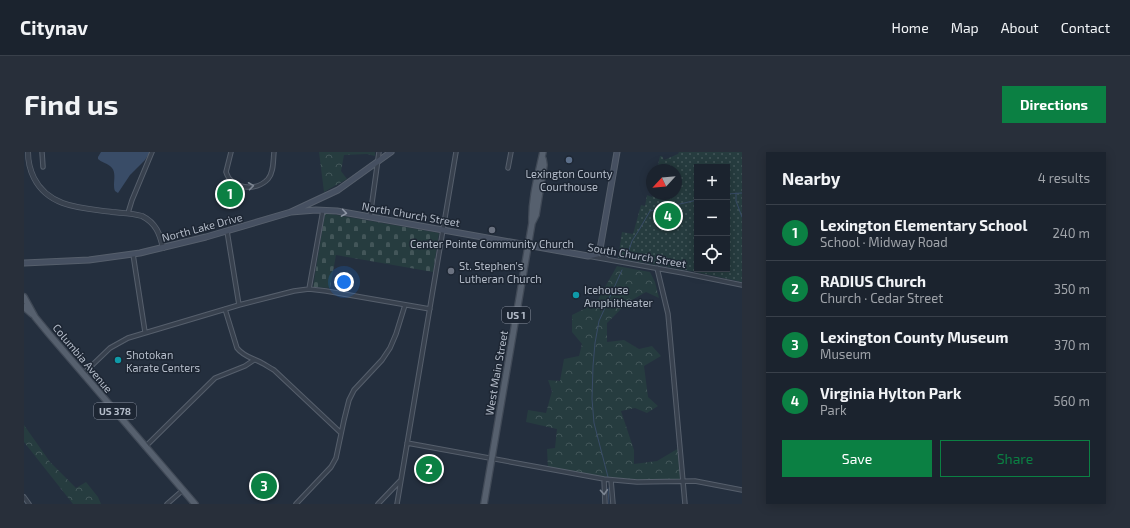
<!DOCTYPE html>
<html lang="en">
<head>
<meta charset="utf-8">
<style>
	body { margin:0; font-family:"Exo 2",sans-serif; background:#282f3a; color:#f1f3f6 }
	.controls { position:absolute; right:12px; top:12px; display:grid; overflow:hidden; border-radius:0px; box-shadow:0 2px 10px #0003 }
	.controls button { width:36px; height:36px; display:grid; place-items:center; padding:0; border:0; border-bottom:1px solid #39404a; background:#1b232e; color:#f1f3f6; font:20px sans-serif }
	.compass { position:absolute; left:622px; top:12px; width:36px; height:36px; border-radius:50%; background:#1b232e; box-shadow:0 2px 10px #0003; rotate:244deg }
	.you { position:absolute; left:320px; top:130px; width:14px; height:14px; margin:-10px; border:3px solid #fff; border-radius:50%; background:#1a73e8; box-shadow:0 0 0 6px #1a73e833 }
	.badge { display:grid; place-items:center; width:26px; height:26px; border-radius:50%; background:#0b8043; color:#fff; font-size:13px; font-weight:700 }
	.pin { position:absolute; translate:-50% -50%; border:2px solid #fff; box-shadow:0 1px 4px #0006 }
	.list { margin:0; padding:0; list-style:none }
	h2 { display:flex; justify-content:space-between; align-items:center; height:52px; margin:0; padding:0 16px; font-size:17px }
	h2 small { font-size:13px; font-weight:400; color:#a0a4aa }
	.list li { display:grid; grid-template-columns:26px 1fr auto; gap:12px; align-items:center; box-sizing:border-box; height:56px; padding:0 16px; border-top:1px solid #39404a }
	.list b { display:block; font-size:15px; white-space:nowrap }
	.list p { margin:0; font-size:13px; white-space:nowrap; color:#a0a4aa }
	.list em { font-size:13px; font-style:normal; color:#a0a4aa }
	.actions { display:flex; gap:8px; padding:12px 16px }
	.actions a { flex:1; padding:9px 0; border:1px solid #0b8043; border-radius:0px; text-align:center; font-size:14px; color:#0b8043 }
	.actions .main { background:#0b8043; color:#fff }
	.icon { flex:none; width:22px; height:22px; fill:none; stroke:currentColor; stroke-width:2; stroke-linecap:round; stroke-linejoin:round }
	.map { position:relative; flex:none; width:718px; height:352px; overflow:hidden; border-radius:0px }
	header { display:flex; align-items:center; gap:24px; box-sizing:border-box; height:56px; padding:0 20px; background:#1b232e; border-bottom:1px solid #39404a }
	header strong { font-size:19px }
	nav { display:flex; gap:22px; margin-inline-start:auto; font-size:14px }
	.intro { display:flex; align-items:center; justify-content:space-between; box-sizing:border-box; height:96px; padding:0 24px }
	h1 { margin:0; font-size:28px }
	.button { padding:10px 18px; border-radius:0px; background:#0b8043; color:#fff; font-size:14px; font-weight:700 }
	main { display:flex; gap:24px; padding:0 24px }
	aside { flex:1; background:#1b232e; border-radius:0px; box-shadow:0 2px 10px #0003 }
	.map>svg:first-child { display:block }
</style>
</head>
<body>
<header>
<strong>Citynav</strong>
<nav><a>Home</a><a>Map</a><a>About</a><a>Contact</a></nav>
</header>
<div class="intro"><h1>Find us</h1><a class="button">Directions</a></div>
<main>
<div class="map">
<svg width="718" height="352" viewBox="0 0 718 352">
	<defs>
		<pattern id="forest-crowns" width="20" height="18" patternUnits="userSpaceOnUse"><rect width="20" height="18" fill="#263c3f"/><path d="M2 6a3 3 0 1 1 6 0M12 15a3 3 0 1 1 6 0" fill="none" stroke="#435659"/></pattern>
		<pattern id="cemetery-stones" width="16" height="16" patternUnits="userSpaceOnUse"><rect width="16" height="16" fill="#263c3f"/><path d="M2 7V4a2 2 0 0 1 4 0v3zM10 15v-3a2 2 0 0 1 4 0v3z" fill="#435659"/></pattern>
		<pattern id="park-dots" width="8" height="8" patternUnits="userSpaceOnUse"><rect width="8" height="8" fill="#263c3f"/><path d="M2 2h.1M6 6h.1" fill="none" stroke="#435659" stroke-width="1.8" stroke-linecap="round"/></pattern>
	</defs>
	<rect width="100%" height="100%" fill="#242f3e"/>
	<path fill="url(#forest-crowns)" d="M295 0H351V4L343 2 320 3 317 19 323 27 300 40Z
		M593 114 626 120 631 130 635 146 622 140 603 151 583 171V190L600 188 615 197 628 194 637 204 620 214 624 245 634 254 623 261 611 256 597 259 610 298V312L633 309 655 296 658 330H613L524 317 523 297 531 296 533 277 502 270 504 258 522 261 528 239 524 228 536 229 540 207 555 204 558 192 548 180V163L572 151Z
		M0 273 26 310 52 336 62 330 74 345 77 352H49L0 290Z"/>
	<path fill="url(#cemetery-stones)" d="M301 61 415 81 409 120 312 103 306 136 289 135Z"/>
	<path fill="url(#park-dots)" fill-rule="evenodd" d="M655 0H718V130L667 119 594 106 598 80 609 82 617 53 621 54 623 43 628 45 629 42H652V18H633L636 4H638L640 8 654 2ZM673 15H703V117H673Z"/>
	<path fill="#394c67" d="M77 0H126L121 8 106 23 94 41 91 39C88 31 94 20 86 14 82 11 77 10 74 7V5Z"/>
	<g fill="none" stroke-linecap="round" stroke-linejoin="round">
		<path stroke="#394c67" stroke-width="1" d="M712 41V49L718 65
			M703 42 718 41
			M602 107 608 89 615 78 626 59 673 48
			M584 325 570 271 568 247 569 214 571 191 575 169 598 118
			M584 336 585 352"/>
		<defs>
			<path id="minor" d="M18 0 19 15
				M207 0 202 20C207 37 232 40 244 27 250 20 249 9 250 0
				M484 16 487 0
				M104 61 108 48 128 0
				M346 65 355 0
				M203 79 215 153
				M576 97 578 103 583 107
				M109 102 121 180
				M564 104 659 121 718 133
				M633 116 644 162 661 352
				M285 137 299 58
				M201 157 213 196C220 205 229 206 238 211 242 213 246 216 250 218L317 281
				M59 222 86 196 104 186 215 153 270 139 285 137 302 139 406 157
				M383 291 580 327 613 330 671 329 718 338
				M121 295 191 226 221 214 230 208
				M580 327 581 352
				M587 328 589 352
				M0 345 5 352
				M143 352 159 338
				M272 352 307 315 312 306 320 268 325 248 330 238 358 208 366 196 372 182 381 153
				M354 352 376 329
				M373 352 432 0"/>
			<path id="tertiary" d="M4 0C4 10 6 18 10 26 25 56 59 56 88 60 98 61 109 61 118 64 132 71 136 82 139 96"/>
			<path id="secondary" d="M267 60 292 58 313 59 564 104 573 102 576 97 593 0
				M0 111 65 108 116 101 182 85 267 60 314 38 367 0"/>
			<path id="primary" d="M508 71 512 63 520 13 519 7
				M0 145 11 165 25 182 171 352
				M0 155 8 162
				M460 352 508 71C507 47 514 23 519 0"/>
		</defs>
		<use href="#minor" stroke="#565f6c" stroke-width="5.5"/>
		<use href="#tertiary" stroke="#565f6c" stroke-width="6"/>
		<use href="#secondary" stroke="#565f6c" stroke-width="7"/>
		<use href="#primary" stroke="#414a57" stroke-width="8"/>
		<use href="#minor" stroke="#38414e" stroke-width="3.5"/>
		<use href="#tertiary" stroke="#38414e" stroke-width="4.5"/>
		<use href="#secondary" stroke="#465061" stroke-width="5"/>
		<use href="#primary" stroke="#56606e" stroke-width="5.5"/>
	</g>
	<defs><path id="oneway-chevron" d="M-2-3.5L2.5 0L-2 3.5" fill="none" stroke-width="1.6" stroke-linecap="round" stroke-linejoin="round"/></defs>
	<g stroke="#7c8592">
		<use href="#oneway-chevron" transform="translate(227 34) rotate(-8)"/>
		<use href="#oneway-chevron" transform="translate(580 340) rotate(86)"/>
	</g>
	<use stroke="#8e96a5" href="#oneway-chevron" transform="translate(320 61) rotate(9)"/>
	<circle fill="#5c6f8a" stroke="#1d2633" stroke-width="1.5" cx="545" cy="8" r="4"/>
	<g fill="#6b7280" stroke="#1d2633" stroke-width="1.5">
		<circle cx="468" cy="78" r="4"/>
		<circle cx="427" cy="119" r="4"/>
	</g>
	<g fill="#0f9aa8" stroke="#1d2633" stroke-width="1.5">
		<circle cx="552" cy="143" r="4"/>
		<circle cx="94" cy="208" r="4"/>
	</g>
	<g text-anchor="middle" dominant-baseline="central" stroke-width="3" stroke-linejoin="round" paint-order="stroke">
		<g fill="#1d2633" stroke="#878f9c" stroke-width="1">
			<rect x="478" y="155" width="28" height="16" rx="3"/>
			<rect x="70" y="251" width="42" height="16" rx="3"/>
		</g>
		<g font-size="10" font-weight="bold" fill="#b4bcc9">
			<text x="492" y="163">US 1</text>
			<text x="91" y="259">US 378</text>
		</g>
		<g font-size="11" fill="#b4bcc9" stroke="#1d2633" text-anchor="start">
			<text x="545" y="21" text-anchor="middle">Lexington County<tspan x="545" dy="13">Courthouse</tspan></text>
			<text x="468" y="91" text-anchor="middle">Center Pointe Community Church</text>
			<text x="435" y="113">St. Stephen's<tspan x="435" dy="13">Lutheran Church</tspan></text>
			<text x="560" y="137">Icehouse<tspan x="560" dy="13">Amphitheater</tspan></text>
			<text x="102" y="202">Shotokan<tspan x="102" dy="13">Karate Centers</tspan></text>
		</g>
		<g font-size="11" fill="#b4bcc9" stroke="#1d2633">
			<text transform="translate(387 62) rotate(10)">North Church Street</text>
			<text transform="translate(178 75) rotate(-15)">North Lake Drive</text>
			<text transform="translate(613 103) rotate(10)">South Church Street</text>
			<text transform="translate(59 206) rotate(50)">Columbia Avenue</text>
			<text transform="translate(472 221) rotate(-80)">West Main Street</text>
		</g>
	</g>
</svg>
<div class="controls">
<button>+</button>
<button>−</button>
<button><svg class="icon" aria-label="locate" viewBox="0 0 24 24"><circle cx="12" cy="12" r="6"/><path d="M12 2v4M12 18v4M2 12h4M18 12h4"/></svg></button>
</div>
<svg class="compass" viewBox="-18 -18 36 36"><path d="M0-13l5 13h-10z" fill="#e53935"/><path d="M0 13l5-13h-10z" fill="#a0a4aa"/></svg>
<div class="you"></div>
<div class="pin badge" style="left:206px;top:42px">1</div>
<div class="pin badge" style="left:405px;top:317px">2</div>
<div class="pin badge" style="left:240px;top:334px">3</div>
<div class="pin badge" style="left:644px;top:64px">4</div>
</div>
<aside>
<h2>Nearby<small>4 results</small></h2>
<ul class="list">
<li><span class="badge">1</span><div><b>Lexington Elementary School</b><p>School · Midway Road</p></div><em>240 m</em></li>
<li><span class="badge">2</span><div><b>RADIUS Church</b><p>Church · Cedar Street</p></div><em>350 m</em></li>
<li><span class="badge">3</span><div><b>Lexington County Museum</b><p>Museum</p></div><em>370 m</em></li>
<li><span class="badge">4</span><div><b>Virginia Hylton Park</b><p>Park</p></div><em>560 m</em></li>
</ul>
<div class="actions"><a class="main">Save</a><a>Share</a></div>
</aside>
</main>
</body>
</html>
